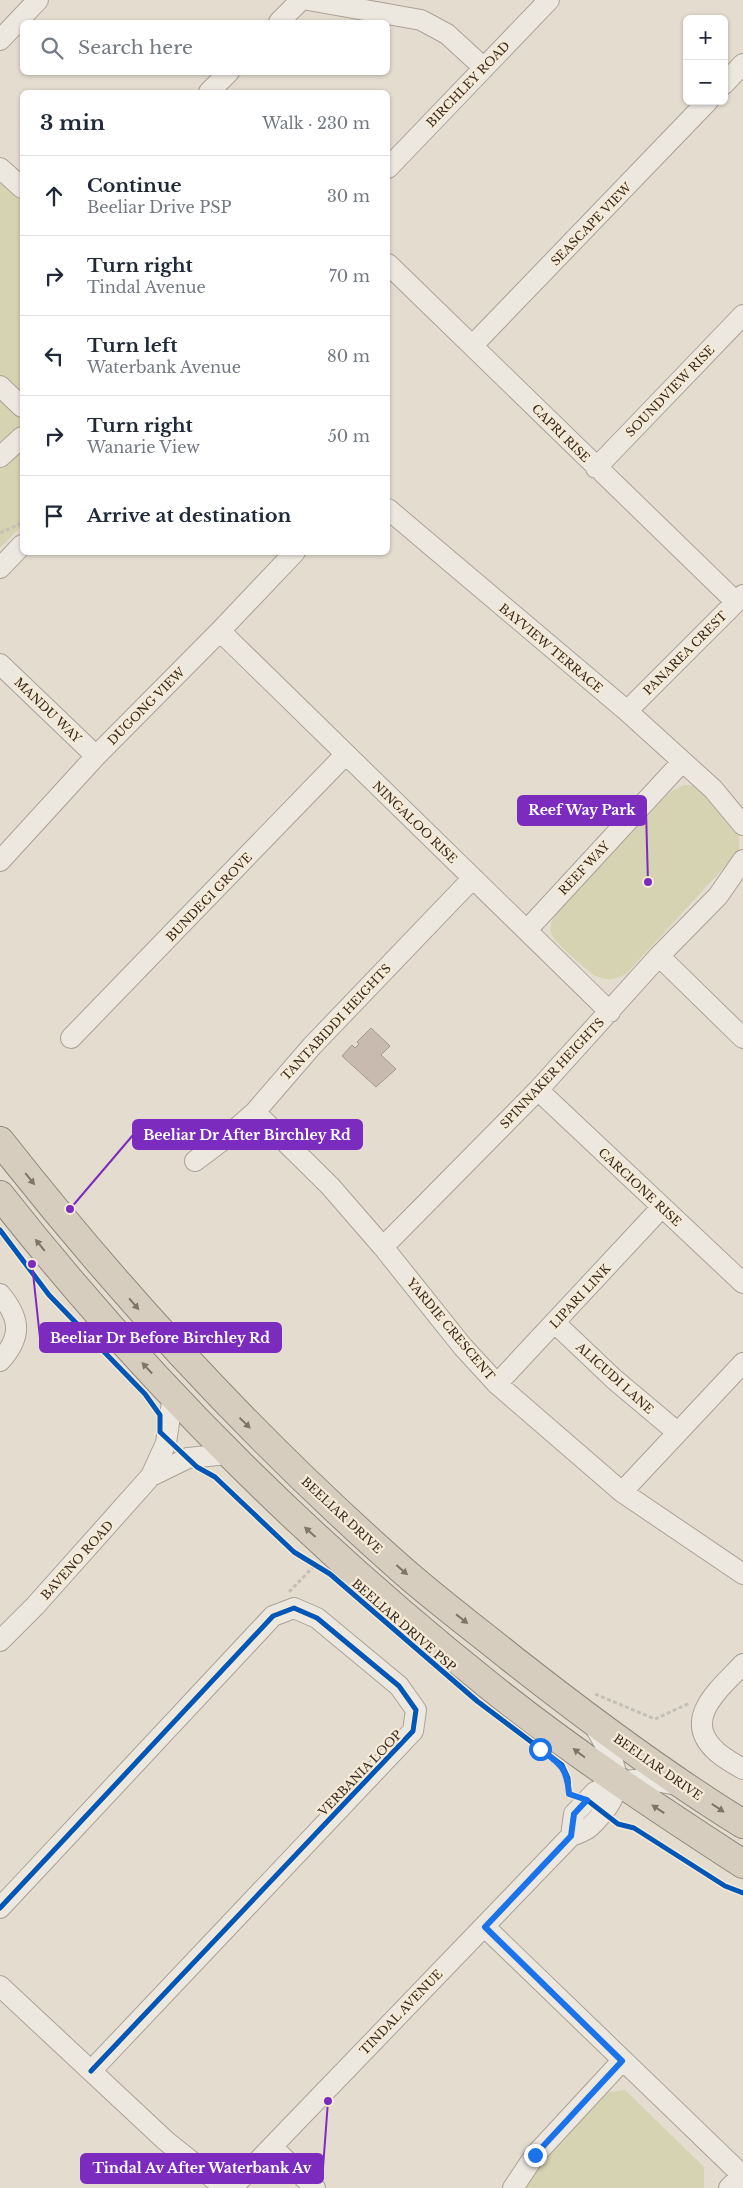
<!DOCTYPE html>
<html lang="en">
<head>
<meta charset="utf-8">
<style>
	body { margin:0; font-family:"Libre Baskerville",serif; background:#f2f2f3; color:#1f2937 }
	.controls { position:absolute; right:15px; top:15px; display:grid; overflow:hidden; border-radius:8px; box-shadow:0 1px 4px #0004 }
	.controls button { width:45px; height:45px; display:grid; place-items:center; padding:0; border:0; border-bottom:1px solid #e0e1e3; background:#fff; color:#1f2937; font:25px sans-serif }
	.stop { position:absolute; width:15px; height:15px; margin:-11px; border:4px solid #1a73e8; border-radius:50%; background:#fff }
	.stop.end { background:#1a73e8; border-color:#fff; box-shadow:0 1px 5px #0008 }
	.list { margin:0; padding:0; list-style:none }
	h2 { display:flex; justify-content:space-between; align-items:center; height:65px; margin:0; padding:0 20px; font-size:21px }
	h2 small { font-size:16px; font-weight:400; color:#747a83 }
	.list li { display:grid; grid-template-columns:32px 1fr auto; gap:15px; align-items:center; box-sizing:border-box; height:80px; padding:0 20px; border-top:1px solid #e0e1e3 }
	.list b { display:block; font-size:19px; white-space:nowrap }
	.list p { margin:0; font-size:16px; white-space:nowrap; color:#747a83 }
	.list em { font-size:16px; font-style:normal; color:#747a83 }
	.icon { flex:none; width:28px; height:28px; fill:none; stroke:currentColor; stroke-width:2; stroke-linecap:round; stroke-linejoin:round }
	.map { position:relative; flex:none; width:743px; height:2188px; overflow:hidden }
	.search { position:absolute; background:#fff; box-shadow:0 1px 4px #0004; left:20px; top:20px; width:370px; height:55px; display:flex; align-items:center; gap:12px; box-sizing:border-box; padding:0 18px; border-radius:8px; color:#747a83; font-size:19px }
	.panel { position:absolute; background:#fff; box-shadow:0 1px 4px #0004; left:20px; top:90px; width:370px; height:465px; border-radius:8px }
	.map>svg:first-child { display:block }
</style>
</head>
<body>
<div class="map">
<svg width="743" height="2188" viewBox="0 0 743 2188">
	<rect width="100%" height="100%" fill="#e4dcce"/>
	<path fill="#d5d3b1" d="M0 182 22 201V525L0 548Z
		M684 785H695L739 827V851L627 973C615 981 605 981 592 974 583 965 553 943 551 932 549 924 554 917 558 910L670 792Z
		M625 2090 704 2167V2188H527L526 2171 604 2093Z"/>
	<path fill="#c8baaf" stroke="#a5988d" d="M371 1028 390 1046 381 1055 396 1069 376 1087 342 1056 352 1045 355 1048 359 1044 357 1042Z"/>
	<g fill="none" stroke-linecap="round" stroke-linejoin="round">
		<defs>
			<path id="minor" d="M308 0 421 20 447 34 484 68
				M279 22 301 0
				M0 40 38 0
				M724 84 743 64
				M209 92 229 72
				M0 168 22 188
				M388 168 549 0
				M388 264 736 602
				M473 345 708 101
				M0 386 22 407
				M0 457 22 437
				M596 468 743 315
				M388 509 627 711 713 789 743 825
				M0 568 22 545
				M220 631 610 1012
				M0 664 96 756
				M627 711 743 595
				M0 861 96 756 220 631 295 552
				M527 930 682 762
				M659 956 743 1038
				M71 1038 345 755
				M538 1090 743 1283
				M255 1112 330 1186 383 1247 463 1347 497 1384 622 1492 743 1574
				M195 1161 223 1140 255 1112 312 1046 473 878
				M383 1247 538 1090 659 956 718 896 743 860
				M0 1294C21 1319 22 1337 0 1361
				M555 1323 614 1379 677 1432
				M497 1384 662 1207
				M151 1476 188 1458 228 1454
				M622 1492 743 1363
				M0 1641 35 1606 151 1476 166 1443 173 1396
				M743 1664C720 1689 680 1719 717 1752 724 1758 734 1764 743 1769
				M571 1836 574 1814 595 1792 618 1782 643 1779 678 1785
				M0 1908 273 1616 294 1608 317 1618 399 1686 416 1710 413 1731 91 2071
				M485 1927 742 2175
				M0 1986 166 2141 225 2188
				M272 2147 315 2188
				M232 2188 571 1836C588 1830 590 1828 602 1814 629 1783 613 1758 595 1727
				M513 2188 535 2155 622 2061
				M729 2188 743 2174"/>
			<path id="highway" d="M0 1141C121 1295 253 1438 400 1568 436 1600 474 1628 511 1658 586 1717 662 1774 743 1824
				M0 1195C144 1378 309 1542 491 1687 572 1752 657 1808 743 1864"/>
		</defs>
		<use href="#minor" stroke="#aaa297" stroke-width="22"/>
		<use href="#highway" stroke="#8f877e" stroke-width="30"/>
		<path stroke="#c5bfb7" stroke-width="3" stroke-dasharray="4 2.5" stroke-linecap="butt" d="M0 533 22 523
			M289 1592 315 1565
			M595 1694 655 1719 690 1703"/>
		<use href="#minor" stroke="#ece8e0" stroke-width="20"/>
		<use href="#highway" stroke="#d7cdbf" stroke-width="28"/>
		<defs>
			<path id="cycleway" d="M0 1230 49 1295 145 1394 160 1415V1432L197 1467 215 1477 294 1552 330 1574 477 1701 562 1765 568 1778 569 1794 587 1800 618 1824 634 1828 725 1886 743 1893
				M0 1908 273 1616 294 1608 317 1618 399 1686 416 1710 413 1731 91 2071"/>
		</defs>
		<use href="#cycleway" stroke="#f5ead5" stroke-width="8"/>
		<use href="#cycleway" stroke="#0057b8" stroke-width="5"/>
	</g>
	<defs><path id="oneway-solid" d="M-6-.8H1V-3.2L6.5 0L1 3.2V.8H-6Z" transform="scale(1.25)"/></defs>
	<g fill="#807367">
		<use href="#oneway-solid" transform="translate(30 1179) rotate(51)"/>
		<use href="#oneway-solid" transform="translate(40 1245) rotate(-129)"/>
		<use href="#oneway-solid" transform="translate(134 1304) rotate(49)"/>
		<use href="#oneway-solid" transform="translate(147 1368) rotate(-133)"/>
		<use href="#oneway-solid" transform="translate(245 1423) rotate(44)"/>
		<use href="#oneway-solid" transform="translate(310 1532) rotate(-138)"/>
		<use href="#oneway-solid" transform="translate(402 1570) rotate(41)"/>
		<use href="#oneway-solid" transform="translate(462 1619) rotate(38)"/>
		<use href="#oneway-solid" transform="translate(579 1753) rotate(-143)"/>
		<use href="#oneway-solid" transform="translate(718 1808) rotate(33)"/>
		<use href="#oneway-solid" transform="translate(658 1809) rotate(-147)"/>
	</g>
	<g fill="none" stroke-linecap="round" stroke-linejoin="round">
		<path stroke="#1a73e8" stroke-width="6" d="M535 2155 622 2061 485 1927 571 1836 574 1814 587 1800 569 1794C567 1767 560 1764 540 1749"/>
	</g>
	<g text-anchor="middle" dominant-baseline="central" stroke-width="4.5" stroke-linejoin="round" paint-order="stroke">
		<g font-size="12" fill="#392a1f" stroke="#f5ead5">
			<text transform="translate(468 84) rotate(-46)">BIRCHLEY ROAD</text>
			<text transform="translate(591 224) rotate(-46)">SEASCAPE VIEW</text>
			<text transform="translate(670 391) rotate(-46)">SOUNDVIEW RISE</text>
			<text transform="translate(561 433) rotate(45)">CAPRI RISE</text>
			<text transform="translate(551 648) rotate(40)">BAYVIEW TERRACE</text>
			<text transform="translate(685 653) rotate(-45)">PANAREA CREST</text>
			<text transform="translate(146 706) rotate(-45)">DUGONG VIEW</text>
			<text transform="translate(48 710) rotate(44)">MANDU WAY</text>
			<text transform="translate(415 822) rotate(44)">NINGALOO RISE</text>
			<text transform="translate(584 868) rotate(-47)">REEF WAY</text>
			<text transform="translate(209 897) rotate(-46)">BUNDEGI GROVE</text>
			<text transform="translate(336 1022) rotate(-47)">TANTABIDDI HEIGHTS</text>
			<text transform="translate(552 1073) rotate(-47)">SPINNAKER HEIGHTS</text>
			<text transform="translate(640 1187) rotate(43)">CARCIONE RISE</text>
			<text transform="translate(580 1296) rotate(-47)">LIPARI LINK</text>
			<text transform="translate(451 1329) rotate(50)">YARDIE CRESCENT</text>
			<text transform="translate(615 1378) rotate(42)">ALICUDI LANE</text>
			<text transform="translate(342 1515) rotate(43)">BEELIAR DRIVE</text>
			<text transform="translate(77 1560) rotate(-48)">BAVENO ROAD</text>
			<text transform="translate(404 1625) rotate(41)">BEELIAR DRIVE PSP</text>
			<text transform="translate(658 1767) rotate(35)">BEELIAR DRIVE</text>
			<text transform="translate(360 1773) rotate(-46)">VERBANIA LOOP</text>
			<text transform="translate(401 2012) rotate(-46)">TINDAL AVENUE</text>
		</g>
	</g>
	<path fill="none" stroke="#7b2cbf" stroke-width="2" d="M648 882L646 811M70 1209L133 1135M32 1264L40 1338M328 2101L323 2168"/>
	<g fill="#7b2cbf" stroke="#f5ead5" stroke-width="2">
		<circle cx="648" cy="882" r="5"/>
		<circle cx="70" cy="1209" r="5"/>
		<circle cx="32" cy="1264" r="5"/>
		<circle cx="328" cy="2101" r="5"/>
	</g>
	<g fill="#7b2cbf" stroke="#7b2cbf" stroke-width="2">
		<rect x="518" y="796" width="128" height="29" rx="5"/>
		<rect x="133" y="1120" width="229" height="29" rx="5"/>
		<rect x="40" y="1323" width="241" height="29" rx="5"/>
		<rect x="81" y="2154" width="242" height="29" rx="5"/>
	</g>
	<g font-size="14" text-anchor="middle" font-weight="bold" fill="#fff">
		<text x="582" y="815">Reef Way Park</text>
		<text x="247" y="1140">Beeliar Dr After Birchley Rd</text>
		<text x="160" y="1343">Beeliar Dr Before Birchley Rd</text>
		<text x="202" y="2173">Tindal Av After Waterbank Av</text>
	</g>
</svg>
<div class="controls">
<button>+</button>
<button>−</button>
</div>
<div class="stop" style="left:540px;top:1749px"></div>
<div class="stop end" style="left:535px;top:2155px"></div>
<div class="search"><svg class="icon" aria-label="search" viewBox="0 0 24 24"><circle cx="10" cy="10" r="6"/><path d="M15 15l6 6"/></svg>Search here</div>
<section class="panel">
<h2>3 min<small>Walk · 230 m</small></h2>
<ul class="list">
<li><svg class="icon" aria-label="ahead" viewBox="0 0 24 24"><path d="M12 20V5M6 11l6-6 6 6"/></svg><div><b>Continue</b><p>Beeliar Drive PSP</p></div><em>30 m</em></li>
<li><svg class="icon" aria-label="right" viewBox="0 0 24 24"><path d="M7 20v-9h11M14 6l5 5-5 5"/></svg><div><b>Turn right</b><p>Tindal Avenue</p></div><em>70 m</em></li>
<li><svg class="icon" aria-label="left" viewBox="0 0 24 24"><path d="M17 20v-9H6M10 6l-5 5 5 5"/></svg><div><b>Turn left</b><p>Waterbank Avenue</p></div><em>80 m</em></li>
<li><svg class="icon" aria-label="right" viewBox="0 0 24 24"><path d="M7 20v-9h11M14 6l5 5-5 5"/></svg><div><b>Turn right</b><p>Wanarie View</p></div><em>50 m</em></li>
<li><svg class="icon" aria-label="arrive" viewBox="0 0 24 24"><path d="M6 21V4h12l-3 4 3 4H6"/></svg><div><b>Arrive at destination</b></div></li>
</ul>
</section>
</div>
</body>
</html>
